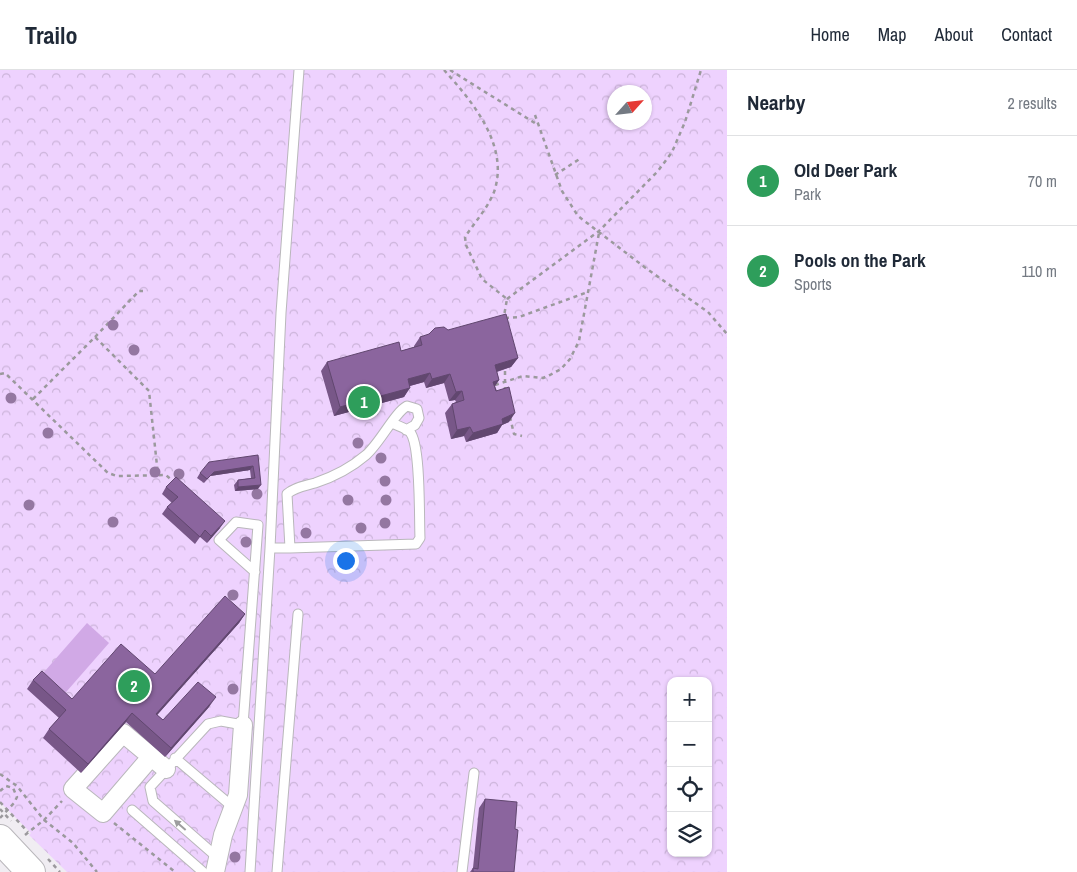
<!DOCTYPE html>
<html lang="en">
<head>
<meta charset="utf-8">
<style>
	body { margin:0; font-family:"Archivo Narrow",sans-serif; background:#f2f2f3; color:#1f2937 }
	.controls { position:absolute; right:15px; bottom:15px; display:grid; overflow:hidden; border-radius:10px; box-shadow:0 1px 4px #0004 }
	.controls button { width:45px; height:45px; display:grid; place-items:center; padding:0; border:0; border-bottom:1px solid #e0e1e3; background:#fff; color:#1f2937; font:25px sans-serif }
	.compass { position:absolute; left:607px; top:15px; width:45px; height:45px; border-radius:50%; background:#fff; box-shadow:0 1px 4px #0004; rotate:63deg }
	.you { position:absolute; left:345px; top:490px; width:18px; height:18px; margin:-12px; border:4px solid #fff; border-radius:50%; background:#1a73e8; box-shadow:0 0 0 8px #1a73e833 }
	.badge { display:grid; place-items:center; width:32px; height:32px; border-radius:50%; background:#327973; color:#fff; font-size:16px; font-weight:700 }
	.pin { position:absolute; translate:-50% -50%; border:2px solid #fff; box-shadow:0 1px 5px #0006 }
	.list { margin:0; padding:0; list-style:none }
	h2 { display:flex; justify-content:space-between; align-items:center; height:65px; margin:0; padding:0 20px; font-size:21px }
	h2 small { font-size:16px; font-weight:400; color:#747a83 }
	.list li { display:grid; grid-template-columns:32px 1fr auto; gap:15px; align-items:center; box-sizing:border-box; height:90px; padding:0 20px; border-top:1px solid #e0e1e3 }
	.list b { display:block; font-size:19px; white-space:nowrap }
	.list p { margin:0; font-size:16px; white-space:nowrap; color:#747a83 }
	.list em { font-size:16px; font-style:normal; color:#747a83 }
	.icon { flex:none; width:28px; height:28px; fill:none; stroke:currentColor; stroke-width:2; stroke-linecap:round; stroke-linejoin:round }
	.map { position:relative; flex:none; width:727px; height:802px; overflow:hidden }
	header { display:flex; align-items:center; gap:30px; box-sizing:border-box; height:70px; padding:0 25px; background:#fff; border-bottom:1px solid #e0e1e3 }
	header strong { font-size:24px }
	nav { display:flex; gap:28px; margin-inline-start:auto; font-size:18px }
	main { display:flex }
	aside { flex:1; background:#fff }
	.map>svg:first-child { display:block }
</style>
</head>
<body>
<header>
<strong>Trailo</strong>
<nav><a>Home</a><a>Map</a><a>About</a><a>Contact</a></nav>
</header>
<main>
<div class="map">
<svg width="727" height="802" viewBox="0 0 727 802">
	<defs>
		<pattern id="forest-crowns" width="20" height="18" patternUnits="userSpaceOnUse" patternTransform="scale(1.25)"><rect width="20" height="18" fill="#eed2fe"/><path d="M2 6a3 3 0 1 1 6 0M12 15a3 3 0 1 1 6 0" fill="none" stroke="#ccb4da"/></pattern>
	</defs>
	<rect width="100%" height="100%" fill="#f0edf2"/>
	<path fill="url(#forest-crowns)" fill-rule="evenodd" d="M0 0H727V802H67L29 765 31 763 0 732ZM614 22H644V52H614ZM671 611H708V783H671Z"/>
	<path fill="#d1a9e6" d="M87 553 109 573 60 629 38 609Z"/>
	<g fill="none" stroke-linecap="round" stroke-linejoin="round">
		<defs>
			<path id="lane" d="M270 478H290L287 424C295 417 305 416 315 413 333 407 352 397 366 385 380 373 395 342 407 336L417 339 419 348 415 355 406 360
				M290 478 416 474 420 468C419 448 421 375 410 362 406 358 398 356 392 353
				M175 688 234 738
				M132 740 203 802
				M217 787 153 731 150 717 208 654 221 651 243 655 258 455 236 452 219 470 255 502
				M250 802 270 478 281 243 299 0
				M277 802 298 544
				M462 802 474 703"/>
			<path id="street" d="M151 687 103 743 73 719 123 663 166 699
				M215 802 223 765 238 725 243 655"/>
			<path id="highway" d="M0 769 31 802"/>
		</defs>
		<use href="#lane" stroke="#b9b7bb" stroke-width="11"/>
		<use href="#street" stroke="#b9b7bb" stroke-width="20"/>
		<use href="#highway" stroke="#b9b7bb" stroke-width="30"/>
		<path stroke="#9b999d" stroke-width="2.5" stroke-dasharray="4 4" stroke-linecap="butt" d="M444 0C472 31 510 76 494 122 487 139 475 152 465 167L466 175 482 209 507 229 504 246
			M450 0 538 55
			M535 45 562 121 578 146 647 199 708 242 727 264
			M555 105 581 88
			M507 229 599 161 658 101 672 82 685 52 701 0
			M505 248 519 247 588 222
			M95 267 139 221H143
			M505 301V320
			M0 304 5 303 108 403 117 406 166 405 175 413
			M495 315 523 306 543 308 550 305 561 299 570 289 579 271 599 163
			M33 329 95 267 149 321 158 405
			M510 347 514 364 522 366
			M0 704 17 716 44 750 73 773 97 802
			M0 721 6 716 13 718 17 727 14 733
			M0 732 28 762
			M0 739 11 751
			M114 753 175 802
			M25 765 44 750 62 731
			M48 789 60 802"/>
		<use href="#lane" stroke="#fff" stroke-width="9"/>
		<use href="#street" stroke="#fff" stroke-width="18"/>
		<use href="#highway" stroke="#fff" stroke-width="28"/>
		<path stroke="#9b999d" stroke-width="2.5" stroke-dasharray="4 4" stroke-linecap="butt" d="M0 748 14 733"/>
	</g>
	<g fill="#9477a1">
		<circle cx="113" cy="255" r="5.5"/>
		<circle cx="134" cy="280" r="5.5"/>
		<circle cx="11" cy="328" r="5.5"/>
		<circle cx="48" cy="363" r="5.5"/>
		<circle cx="358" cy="373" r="5.5"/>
		<circle cx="381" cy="388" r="5.5"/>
		<circle cx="155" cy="402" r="5.5"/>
		<circle cx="179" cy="404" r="5.5"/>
		<circle cx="385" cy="411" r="5.5"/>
		<circle cx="257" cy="424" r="5.5"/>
		<circle cx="348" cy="430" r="5.5"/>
		<circle cx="386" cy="430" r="5.5"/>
		<circle cx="29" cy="435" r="5.5"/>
		<circle cx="113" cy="452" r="5.5"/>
		<circle cx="385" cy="453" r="5.5"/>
		<circle cx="361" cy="458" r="5.5"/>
		<circle cx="306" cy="463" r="5.5"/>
		<circle cx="246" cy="472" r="5.5"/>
		<circle cx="233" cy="525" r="5.5"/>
		<circle cx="233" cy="619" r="5.5"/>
		<circle cx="235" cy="787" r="5.5"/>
	</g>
	<path fill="#785788" d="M448 260 518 288 511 297 497 302 499 310 495 316 509 352 502 355 497 363 466 372 464 366 451 369 445 343 452 334 456 332 455 330 449 331 444 313 426 318 424 312 410 316 404 327 334 346 321 301 327 292 401 281 414 277V276L420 267Z
		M258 385V419L235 421 234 415 238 410 251 408 250 400 210 406 204 413 197 408 200 403Z
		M166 417 220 458 207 473 200 467 195 474 162 444 167 437 172 433 162 424Z
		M245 544 239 553 157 645 163 650 209 637 165 687 126 652 81 703 43 668 49 659 59 648 27 619 33 610 72 629 155 604Z
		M485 729 515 759 514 802H470L473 798 479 738Z"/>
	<path fill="#61476f" d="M518 288 511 297 489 304 495 295Z
		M430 303 424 312 402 318 408 309Z
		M450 304 444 313 426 318 432 309Z
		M499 310 493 319V312Z
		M410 318 404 327 334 346 340 337Z
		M462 321 455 330 449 331 456 322Z
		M515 343 509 352 502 355 497 363 466 372 473 363 502 349Z
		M470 357 464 366 451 369 457 360Z
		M253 396 250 400 210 406 204 413 214 402Z
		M261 415 258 419 235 421 238 417Z
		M225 451 220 458 207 473 211 466Z
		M245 544 239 553 150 653 156 644Z
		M216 627 209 637 165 687 171 678Z
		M132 643 126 652 81 703 88 694Z"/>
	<path fill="#8b659e" stroke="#61476f" d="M506 244 518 288 495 295 499 310 493 312 496 321 509 317 515 343 502 349 503 354 473 363 470 357 457 360 452 334 464 330 462 321 456 322 450 304 432 309 430 303 408 309 410 318 340 337 327 292 399 272 401 281 422 275 420 267 429 264 435 258 444 257 448 260Z
		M258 385 261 415 238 417V410L255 408 253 396 214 402 207 409 200 403 209 392Z
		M176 407 225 451 211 466 205 460 200 467 167 437 178 427 166 417Z
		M225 526 245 544 156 644 163 650 198 612 216 627 171 678 132 643 88 694 49 659 66 640 33 610 42 601 72 629 121 574 155 604Z
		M485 729 517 732 515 759 518 760 514 802H473V798L478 799Z"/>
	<defs><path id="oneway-solid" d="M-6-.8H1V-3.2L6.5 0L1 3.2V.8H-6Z" transform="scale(1.25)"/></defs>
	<use fill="#9d9d9e" href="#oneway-solid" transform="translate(180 755) rotate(-139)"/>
</svg>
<div class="controls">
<button>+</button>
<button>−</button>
<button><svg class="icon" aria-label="locate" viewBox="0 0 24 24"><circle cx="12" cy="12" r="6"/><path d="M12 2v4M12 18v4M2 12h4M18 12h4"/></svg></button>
<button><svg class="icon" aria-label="layers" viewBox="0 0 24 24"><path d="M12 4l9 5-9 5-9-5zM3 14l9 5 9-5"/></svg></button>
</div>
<svg class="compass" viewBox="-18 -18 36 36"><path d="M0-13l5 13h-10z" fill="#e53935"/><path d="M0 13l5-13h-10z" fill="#747a83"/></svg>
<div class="you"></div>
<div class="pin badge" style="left:364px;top:332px;background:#2e9e5b">1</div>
<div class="pin badge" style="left:134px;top:616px;background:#2e9e5b">2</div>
</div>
<aside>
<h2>Nearby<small>2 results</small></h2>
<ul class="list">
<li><span class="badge" style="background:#2e9e5b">1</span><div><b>Old Deer Park</b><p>Park</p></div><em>70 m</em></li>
<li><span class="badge" style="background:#2e9e5b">2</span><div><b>Pools on the Park</b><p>Sports</p></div><em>110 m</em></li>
</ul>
</aside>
</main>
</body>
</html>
